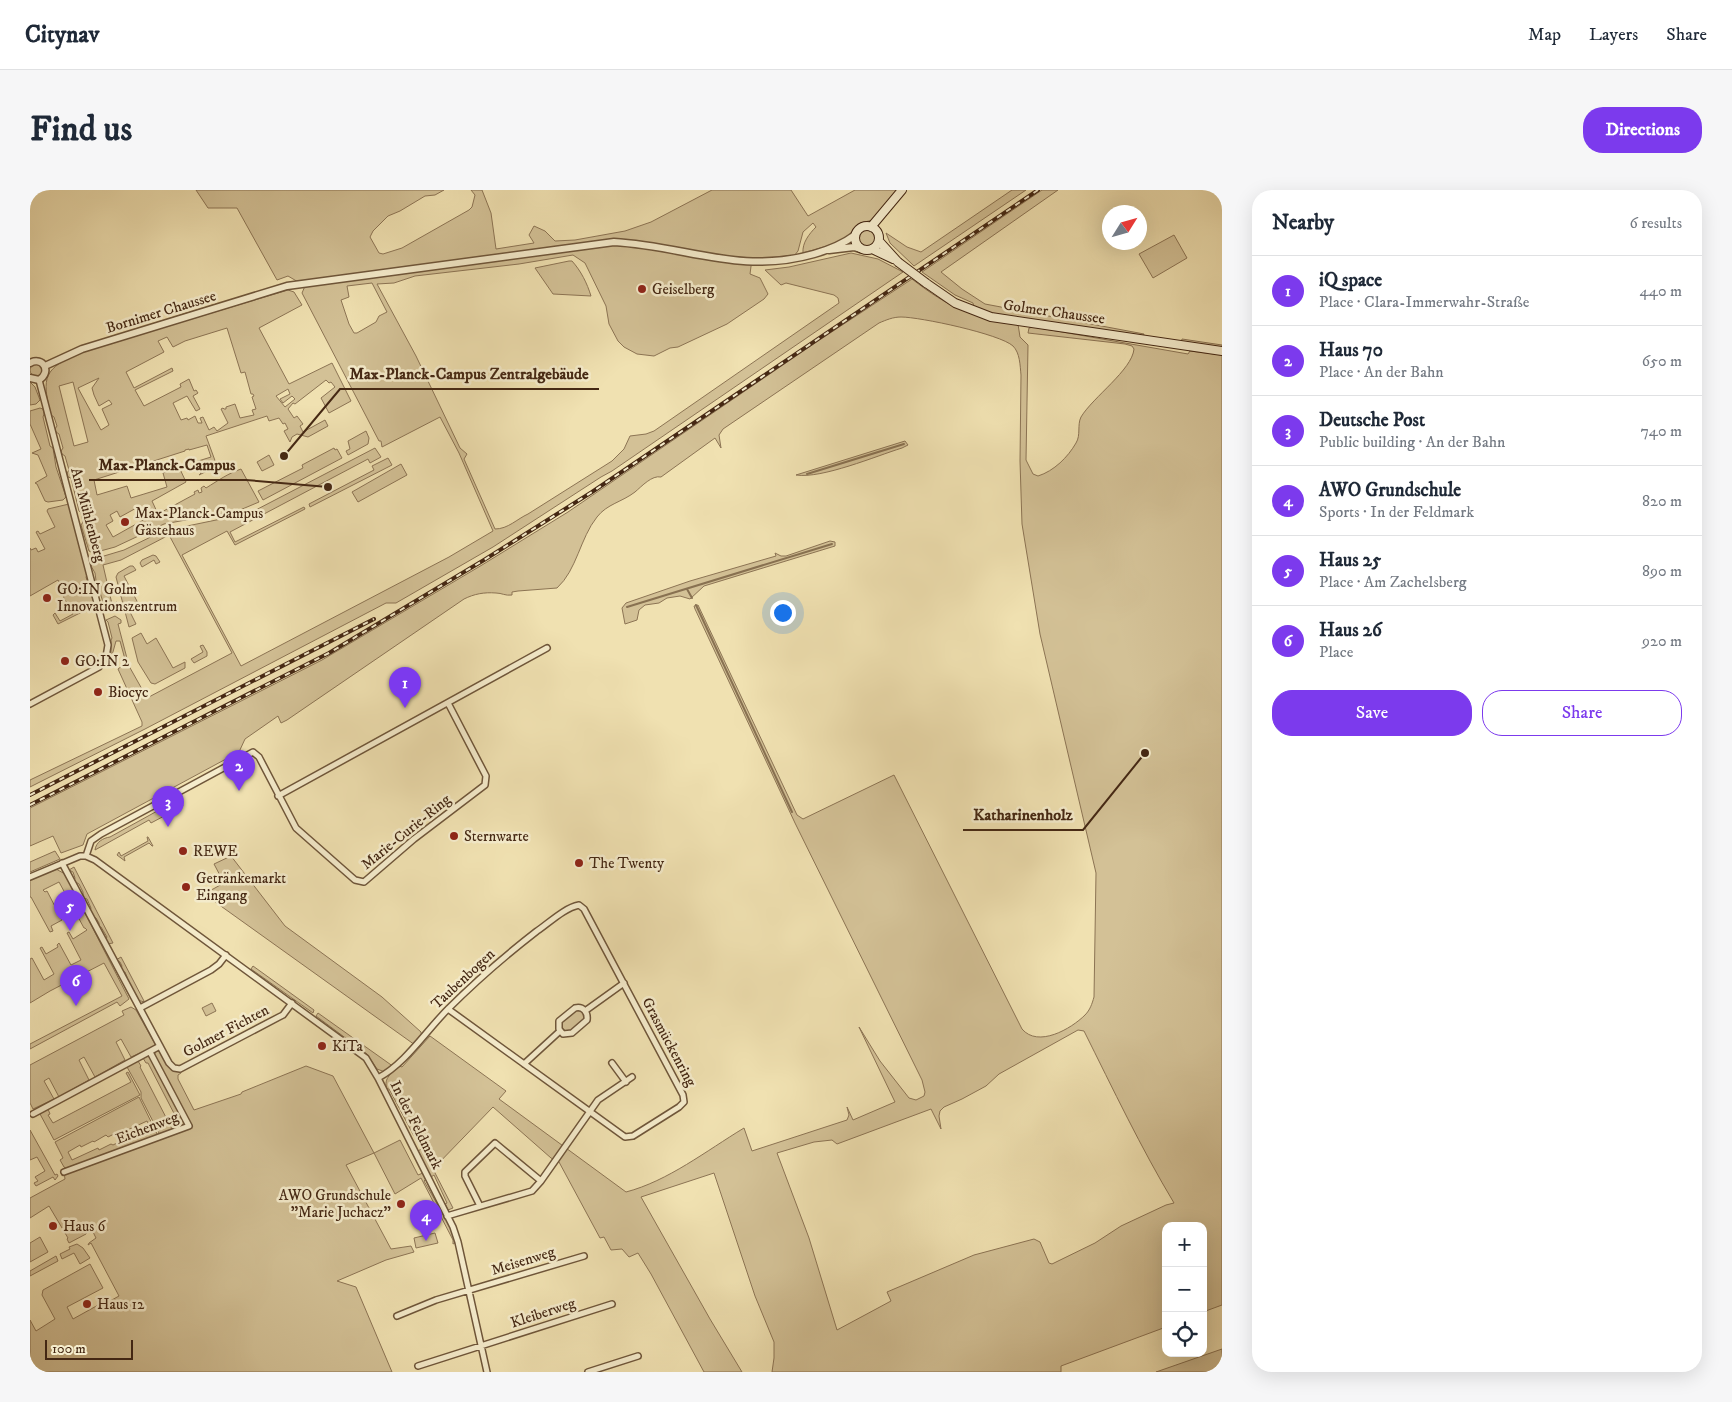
<!DOCTYPE html>
<html lang="en">
<head>
<meta charset="utf-8">
<style>
	body { margin:0; font-family:"IM FELL DW Pica",serif; background:#f6f6f7; color:#1f2937 }
	.controls { position:absolute; right:15px; bottom:15px; display:grid; overflow:hidden; border-radius:10px; box-shadow:0 5px 20px #0002 }
	.controls button { width:45px; height:45px; display:grid; place-items:center; padding:0; border:0; border-bottom:1px solid #e0e1e3; background:#fff; color:#1f2937; font:25px sans-serif }
	.compass { position:absolute; left:1072px; top:15px; width:45px; height:45px; border-radius:50%; background:#fff; box-shadow:0 5px 20px #0002; rotate:53deg }
	.scale { position:absolute; left:15px; bottom:12px; width:88px; box-sizing:border-box; padding-left:5px; border:2px solid #442713; border-top:0; font-size:14px; line-height:18px; white-space:nowrap; color:#442713; -webkit-text-stroke:4px #f5eccc; paint-order:stroke }
	.you { position:absolute; left:752px; top:422px; width:18px; height:18px; margin:-12px; border:4px solid #fff; border-radius:50%; background:#1a73e8; box-shadow:0 0 0 8px #1a73e833 }
	.badge { display:grid; place-items:center; width:32px; height:32px; border-radius:50%; background:#7c3aed; color:#fff; font-size:16px; font-weight:700 }
	.pin { position:absolute; translate:-50% -41px; filter:drop-shadow(0 1px 2px #0008) }
	.pin::after { content:''; position:absolute; top:26px; width:18px; height:15px; background:inherit; clip-path:polygon(0 0,100% 0,50% 100%) }
	.list { margin:0; padding:0; list-style:none }
	h2 { display:flex; justify-content:space-between; align-items:center; height:65px; margin:0; padding:0 20px; font-size:21px }
	h2 small { font-size:16px; font-weight:400; color:#747a83 }
	.list li { display:grid; grid-template-columns:32px 1fr auto; gap:15px; align-items:center; box-sizing:border-box; height:70px; padding:0 20px; border-top:1px solid #e0e1e3 }
	.list b { display:block; font-size:19px; white-space:nowrap }
	.list p { margin:0; font-size:16px; white-space:nowrap; color:#747a83 }
	.list em { font-size:16px; font-style:normal; color:#747a83 }
	.actions { display:flex; gap:10px; padding:15px 20px }
	.actions a { flex:1; padding:11px 0; border:1px solid #7c3aed; border-radius:20px; text-align:center; font-size:18px; color:#7c3aed }
	.actions .main { background:#7c3aed; color:#fff }
	.icon { flex:none; width:28px; height:28px; fill:none; stroke:currentColor; stroke-width:2; stroke-linecap:round; stroke-linejoin:round }
	.map { position:relative; flex:none; width:1192px; height:1182px; overflow:hidden; border-radius:20px }
	header { display:flex; align-items:center; gap:30px; box-sizing:border-box; height:70px; padding:0 25px; background:#fff; border-bottom:1px solid #e0e1e3 }
	header strong { font-size:24px }
	nav { display:flex; gap:28px; margin-inline-start:auto; font-size:18px }
	.intro { display:flex; align-items:center; justify-content:space-between; box-sizing:border-box; height:120px; padding:0 30px }
	h1 { margin:0; font-size:35px }
	.button { padding:12px 22px; border-radius:20px; background:#7c3aed; color:#fff; font-size:18px; font-weight:700 }
	main { display:flex; gap:30px; padding:0 30px }
	aside { flex:1; background:#fff; border-radius:20px; box-shadow:0 5px 20px #0002 }
	.map>svg:first-child { display:block }
</style>
</head>
<body>
<header>
<strong>Citynav</strong>
<nav><a>Map</a><a>Layers</a><a>Share</a></nav>
</header>
<div class="intro"><h1>Find us</h1><a class="button">Directions</a></div>
<main>
<div class="map">
<svg width="1192" height="1182" viewBox="0 0 1192 1182">
	<rect width="100%" height="100%" fill="#f0e1b1"/>
	<filter id="stains"><feTurbulence type="fractalNoise" baseFrequency=".004" numOctaves="4"/><feColorMatrix values="0 0 0 0 .2 0 0 0 0 .09 0 0 0 0 .02 0 0 0 .5 -.17"/></filter>
	<radialGradient id="worn" r=".72"><stop offset=".6" stop-color="#630" stop-opacity="0"/><stop offset="1" stop-color="#630" stop-opacity=".3"/></radialGradient>
	<path fill="#d3c196" stroke="#8c7454" fill-rule="evenodd" d="M166 0H414L405 5 395 6 370 21 358 26 343 41 340 47 349 63 353 64 372 58 439 20 442 17 445 5 441 0H452L461 23 466 59 504 53 499 45 504 36 515 41 525 51 545 50 595 41 621 32 682 0H761L778 26 825 0H868L843 30 830 33 825 37 817 48 797 56 773 63C772 53 779 44 786 37L783 33 773 42 768 61 764 66 722 69 720 84 730 88 738 104 734 109 697 134 648 157 640 158 624 166 607 164 594 157 588 151 579 134 576 116 555 73 543 65 489 74 385 86 364 93 347 94 386 166 430 258 437 264 434 269 465 339C478 339 487 329 498 324L582 271 594 259 600 246 616 244 624 241 809 113 808 108 804 105 756 93 751 95 735 80 759 77 821 63 848 69 873 82 582 281 571 287 463 357 366 413H356L115 539 0 597V590L112 536V532L88 479 96 473 90 451H86L81 469V450L82 448 78 432 76 430 85 426 91 430V433L88 434 99 476 117 508 202 463 139 345 91 370 73 375 82 414 87 412V417L85 420 74 421 75 419 69 399 67 398 65 383 61 376 64 369 94 360 133 341 220 323 345 258 351 267 340 273 338 269 200 342 205 352 274 317 275 319 205 355 197 341 152 365 211 476 419 367 463 341 429 263 410 227 352 257 351 251H349L272 103 275 96 258 86 247 90 207 18H178ZM342 93 357 122 349 126 346 132 327 143H324L319 134 311 110 319 107 317 96Z
		M982 0H996L884 76 860 53 856 43 877 57 891 62Z
		M1012 0H1028L911 82 932 99 955 114 1114 144 1113 147 968 125 944 118 943 113 925 105 892 82Z
		M828 48a9 9 0 1 1 18 0a9 9 0 1 1-18 0Z
		M1144 45 1157 68 1123 88 1109 64Z
		M539 71H542C551 81 557 93 561 106L523 104 505 78Z
		M882 89C918 117 942 128 988 134L990 147 998 155 996 270 1003 284 1008 286C1024 281 1038 267 1046 253 1051 245 1047 235 1051 227 1063 207 1102 180 1104 159L1102 156 1095 154 998 143 999 138 1003 137 1015 139 1158 164 1160 161 1192 165V1115L1173 1122V1036H1136V1137L1031 1176V1182H742L744 1168V1152L725 1106 684 983 611 1007 680 1129 712 1182H674L621 1084 608 1063 599 1067 592 1059 581 1060 574 1047 570 1048 529 972 521 968 463 917 403 979 423 1018 418 1020 415 1014 417 1013 404 985 401 987 388 961 393 958 386 946H384L359 899H357C353 888 362 883 369 876L372 877 400 846 476 901 469 909 596 1002C638 991 676 961 714 938L722 961 817 930 819 925 817 917 823 930 865 912 829 837 850 871 879 908 886 910 894 906 895 902 892 890 765 633 665 419 664 416 668 415 767 625 773 629 864 585 992 839C1008 858 1041 839 1055 825 1060 820 1062 814 1064 807L1066 683 1010 444 992 334 990 271 991 185C990 175 990 163 983 156 970 144 890 127 871 127 863 127 856 130 849 133L693 239 689 245 691 258 685 248 631 287C622 285 612 296 605 302 592 312 577 314 567 327 550 348 547 380 527 398L488 401 482 402V405C475 406 472 403 466 403 454 402 444 404 434 409L257 530 251 533 248 526 215 549 209 562 57 644 53 655 31 663 23 646 0 656V618L292 470 452 375 538 322 788 151ZM1048 840 1054 841C1083 899 1111 958 1144 1013L1136 1015 1091 1036 1065 1053 1022 1074 1019 1073 1010 1052 1004 1049 944 1065 857 1102 861 1111 807 1140 779 1048 747 963 784 952 802 950 807 954 901 919 911 939 909 926 910 921 914 917 932 909 956 896 969 884Z
		M258 100 264 102 272 115 229 138 259 194 302 173 321 211 299 223 291 208 305 197 301 192 299 193 296 190 265 214 263 213 258 219 264 228 267 226 273 234 270 236 273 242 295 230 298 236 278 247 267 244 262 247 260 252 254 241 258 239 255 233 253 234 249 228 239 231 237 226 176 246 187 276 169 285 171 283 170 280 168 281 165 272 181 267 177 255 159 260V259L155 260V261L64 290 67 305 97 296 101 308 137 297 133 283 149 277 156 292 122 311 128 324 165 304 164 302 168 300 169 303 172 302 171 298 174 296 176 298C189 290 197 284 211 279L229 312 210 320 134 334 85 357 63 363 59 361 51 335 53 332 51 323 49 321 41 288 38 287 37 283 39 280 35 266 32 264 31 261 33 258 29 244 26 242 25 239 27 236 24 227 21 225C11 186 14 179 51 162ZM197 138 211 183 215 182 221 204H223L224 206 222 207 226 219 222 220 224 225 210 228 205 214 196 217V219H194L193 218 191 219 198 233 187 241 184 237 179 240 173 227 170 228 172 233H168L165 226 158 230 157 228 151 230 143 213 157 206 166 221 170 219 163 206 168 203 166 200 164 201 159 189 150 194 151 197 114 216 105 200 143 181 142 178 104 198 96 182 134 162 128 151 137 147 143 157 155 151ZM69 188 62 198 64 205 69 216 79 210 82 214 72 219 79 235 71 240 48 198ZM43 192 58 252 44 256 29 196ZM258 199 260 204 250 209 253 213 262 206 265 209 255 217 246 206ZM110 316 117 328 83 347 76 335 83 331 80 325 87 321 90 327Z
		M1152 149 1192 155V159L1151 153Z
		M0 180a6 6 0 1 1 12 0a6 6 0 1 1-12 0Z
		M0 192 5 197 10 210 6 214 0 215Z
		M10 218 13 219 14 224 13 227 20 256 23 258 26 277 36 307 33 310 18 312 15 311 7 294 5 293 17 286 8 265 2 263 11 259 0 234V221Z
		M336 241 339 248 338 254 318 265 316 261 320 259 318 251Z
		M875 251 878 255 872 258C846 266 792 289 766 285Z
		M304 258 305 260 307 259 312 268 233 310 228 301 273 278 272 275Z
		M239 265 244 275 232 281 227 272Z
		M358 268 362 275 280 317 279 314 344 280 342 276Z
		M371 274 377 285 328 312 322 302Z
		M39 314 57 385 56 387 59 397 61 398 60 403 66 415 28 434 23 425 25 423 30 431 43 424 36 411H34L33 399 28 390 0 406V358L1 360 6 358 8 362 15 359 6 342 8 341 10 344 25 337 17 321 18 319Z
		M800 351 805 352V356L674 396 660 409 650 406 637 408 629 413 615 415 609 420 607 430 595 434 592 418 596 413 660 391 746 366 745 363 751 366H756Z
		M123 365 126 366 130 372 126 374 124 370 112 377 110 373 112 370Z
		M100 376H103L106 380 94 386 110 417 100 422 106 434 99 437 86 387 88 383Z
		M111 443 117 454 126 448 143 478 155 472V478L125 494 121 493 108 472 102 448Z
		M173 455 177 462V466L164 473 161 469 173 462 170 456Z
		M149 609 153 616 121 633 119 630 65 660C66 652 73 648 80 647Z
		M117 647H118L123 656H122L119 653 94 667 95 671 87 665 89 662 91 666 118 651Z
		M25 661 30 669 0 682V672Z
		M201 666 255 736 352 807 391 842 392 848 385 855 174 704 194 693 184 674Z
		M44 677 83 753 77 754 75 750 77 747 71 737H69V733L66 728 64 727 60 721 61 718 57 709 53 708V702L49 694 44 691 45 688 43 682 39 680Z
		M26 679 35 684 99 809 90 816 87 812 0 859V854L92 806 74 773 20 801 0 813V769L2 768 14 790 24 784 10 758 12 757 16 764 28 757 27 755 29 753 41 775 51 770 37 743 39 742 43 749 57 740 55 738H54L29 692 13 700 15 702 17 701 32 730 21 736 23 741 20 742 1 707H0V690Z
		M91 767 114 811V812L108 810 96 789 97 787 95 782H93L91 778 92 776 90 772 86 770Z
		M223 776 284 820 283 823 221 779Z
		M182 813 186 821 176 826 172 818Z
		M101 817 106 820 125 854 124 857 101 867 91 849 86 852 95 870 65 887 54 867 49 870 59 890 29 907 19 888 14 891 24 909 3 919 0 913V875L94 825 92 821Z
		M545 820 553 822 554 831 542 841 534 842 531 838V832Z
		M288 823 364 877 355 882 347 879 337 864 286 826Z
		M126 861 131 862 141 878 151 881V883L148 885V889L164 920 211 904 212 902 276 876 303 886 344 963 370 950 388 985 393 983 396 989 394 991 421 1038 425 1053 423 1054V1050L391 988 365 1004 344 963 316 975 361 1059 381 1056 384 1062 356 1070 307 1091 326 1097 362 1182H0V1130L6 1141 25 1129 12 1105 13 1100 60 1074 73 1098 37 1117 43 1129 79 1109 80 1111 89 1106 61 1053 58 1055 59 1053 66 1048 63 1042 58 1039 56 1044 39 1053 37 1049 38 1048 19 1016 0 1028V1008L35 989 34 982 37 979 34 977 30 970 33 968 25 952 109 907 128 946 130 945 111 908V902L97 877 108 871 111 876 110 877 142 939 150 935 118 873H116L113 868 116 866 120 867 155 931 152 937 159 936 160 932 124 866ZM117 931 121 939 109 945 108 944 96 950 95 949 83 955 81 954 69 960 68 958 42 970 38 962 50 955 51 957 63 951 64 952 76 945 78 947 90 941 91 943Z
		M98 882 110 905 24 950 10 924 18 919 20 924 18 925 23 933 101 892 96 883Z
		M0 940 25 985 27 984 28 986 25 990 23 987 6 996 4 993 8 991 5 987 15 981 7 967 0 970Z
		M405 1043 408 1053 386 1058 384 1048Z
		M10 1047 18 1062 0 1072V1053Z
		M47 1054 53 1058 60 1068 50 1074 44 1063 32 1069 30 1064 40 1059 39 1057Z
		M26 1066 28 1071 0 1086V1081Z
		M1192 1159V1182H1126Z"/>
	<g fill="none" stroke-linecap="round" stroke-linejoin="round">
		<path stroke="#887151" stroke-width="2" d="M777 284 874 254
			M657 399 662 408
			M666 415 762 622
			M597 417 802 354"/>
		<defs>
			<path id="minor" d="M0 514 69 477 76 467 78 455 9 190
				M248 606 517 458
				M56 666 61 651 71 644 223 562 229 567 266 638 325 690 334 692 384 649 455 595 456 586 418 513
				M32 673 139 873 144 878 150 879 249 827 253 825 262 813
				M0 687 50 666H56L65 670 336 868 348 888 423 1037 428 1052 457 1182
				M110 818 181 780 189 774 196 765
				M545 818C553 816 558 822 557 830L542 843 533 844 529 839V831Z
				M555 821 594 793
				M582 873 596 892
				M494 874 530 841
				M348 888C375 874 396 841 418 819 446 791 476 765 507 741 519 733 534 718 549 715L554 719 653 905 654 912 649 917 603 946 595 947 418 819
				M3 924 130 856
				M34 982 159 936 120 862
				M450 1016 435 986V982L465 953 511 991
				M417 1026 502 1001 511 991 568 910 602 887
				M367 1126 406 1110 554 1066
				M388 1176 582 1114
				M558 1182 608 1166"/>
			<path id="tertiary" d="M799 60 824 57 830 59
				M0 173C13 166 22 182 9 190L0 188
				M15 176 52 159 257 96 584 52C656 56 710 85 784 64 798 60 813 54 825 45"/>
			<path id="secondary" d="M825 48a12 12 0 1 1 24 0a12 12 0 1 1-24 0Z
				M841 37 872 0
				M849 51 868 72
				M842 59 863 69
				M896 93 925 113 961 127 1192 161"/>
		</defs>
		<use href="#minor" stroke="#6f563a" stroke-width="8"/>
		<use href="#tertiary" stroke="#6f563a" stroke-width="9"/>
		<use href="#secondary" stroke="#442713" stroke-width="10"/>
		<use href="#minor" stroke="#f5eccc" stroke-width="5"/>
		<use href="#tertiary" stroke="#f5eccc" stroke-width="6"/>
		<use href="#secondary" stroke="#f5eccc" stroke-width="8"/>
		<defs>
			<path id="rail" d="M0 605 344 429
				M0 615 299 463 454 370 562 302 1008 0"/>
		</defs>
		<use href="#rail" stroke="#442713" stroke-width="4"/>
		<use href="#rail" stroke="#f5eccc" stroke-width="2" stroke-dasharray="5.5" stroke-linecap="butt"/>
		<defs>
			<path id="secondary-bridge" d="M868 72 896 93"/>
		</defs>
		<use href="#secondary-bridge" stroke="#442713" stroke-width="10" stroke-linecap="butt"/>
		<use href="#secondary-bridge" stroke="#f5eccc" stroke-width="8"/>
	</g>
	<g fill="#8f2418" stroke="#f5eccc" stroke-width="2">
		<circle cx="612" cy="99" r="5"/>
		<circle cx="95" cy="332" r="5"/>
		<circle cx="17" cy="408" r="5"/>
		<circle cx="35" cy="471" r="5"/>
		<circle cx="68" cy="502" r="5"/>
		<circle cx="424" cy="646" r="5"/>
		<circle cx="153" cy="661" r="5"/>
		<circle cx="549" cy="673" r="5"/>
		<circle cx="156" cy="697" r="5"/>
		<circle cx="292" cy="856" r="5"/>
		<circle cx="371" cy="1014" r="5"/>
		<circle cx="23" cy="1036" r="5"/>
		<circle cx="57" cy="1114" r="5"/>
	</g>
	<g text-anchor="middle" dominant-baseline="central" stroke-width="5" stroke-linejoin="round" paint-order="stroke">
		<g font-size="15" fill="#442713" stroke="#f5eccc" text-anchor="start">
			<text x="622" y="99">Geiselberg</text>
			<text x="105" y="323">Max-Planck-Campus<tspan x="105" dy="17">Gästehaus</tspan></text>
			<text x="27" y="399">GO:IN Golm<tspan x="27" dy="17">Innovationszentrum</tspan></text>
			<text x="45" y="471">GO:IN 2</text>
			<text x="78" y="502">Biocyc</text>
			<text x="434" y="646">Sternwarte</text>
			<text x="163" y="661">REWE</text>
			<text x="559" y="673">The Twenty</text>
			<text x="166" y="688">Getränkemarkt<tspan x="166" dy="17">Eingang</tspan></text>
			<text x="302" y="856">KiTa</text>
			<text x="361" y="1005" text-anchor="end">AWO Grundschule<tspan x="361" dy="17">"Marie Juchacz"</tspan></text>
			<text x="33" y="1036">Haus 6</text>
			<text x="67" y="1114">Haus 12</text>
		</g>
		<g font-size="15" fill="#442713" stroke="#f5eccc">
			<text transform="translate(131 122) rotate(-17)">Bornimer Chaussee</text>
			<text transform="translate(1024 122) rotate(8)">Golmer Chaussee</text>
			<text transform="translate(58 325) rotate(75)">Am Mühlenberg</text>
			<text transform="translate(376 642) rotate(-39)">Marie-Curie-Ring</text>
			<text transform="translate(433 789) rotate(-43)">Taubenbogen</text>
			<text transform="translate(196 841) rotate(-28)">Golmer Fichten</text>
			<text transform="translate(639 852) rotate(62)">Grasmückenring</text>
			<text transform="translate(386 935) rotate(63)">In der Feldmark</text>
			<text transform="translate(117 938) rotate(-21)">Eichenweg</text>
			<text transform="translate(493 1071) rotate(-17)">Meisenweg</text>
			<text transform="translate(513 1123) rotate(-18)">Kleiberweg</text>
		</g>
	</g>
	<path fill="none" stroke="#442713" stroke-width="2" d="M254 266L310 199H569M298 297L216 290H59M1115 563L1053 640H933"/>
	<g fill="#442713" stroke="#f5eccc" stroke-width="2">
		<circle cx="254" cy="266" r="5"/>
		<circle cx="298" cy="297" r="5"/>
		<circle cx="1115" cy="563" r="5"/>
	</g>
	<g font-size="16" text-anchor="middle" font-weight="bold" fill="#442713" stroke="#f5eccc" stroke-width="5" stroke-linejoin="round" paint-order="stroke">
		<text x="439" y="189">Max-Planck-Campus Zentralgebäude</text>
		<text x="137" y="280">Max-Planck-Campus</text>
		<text x="993" y="630">Katharinenholz</text>
	</g>
	<rect width="100%" height="100%" filter="url(#stains)"/>
	<rect width="100%" height="100%" fill="url(#worn)"/>
</svg>
<div class="controls">
<button>+</button>
<button>−</button>
<button><svg class="icon" aria-label="locate" viewBox="0 0 24 24"><circle cx="12" cy="12" r="6"/><path d="M12 2v4M12 18v4M2 12h4M18 12h4"/></svg></button>
</div>
<svg class="compass" viewBox="-18 -18 36 36"><path d="M0-13l5 13h-10z" fill="#e53935"/><path d="M0 13l5-13h-10z" fill="#747a83"/></svg>
<div class="scale">100 m</div>
<div class="you"></div>
<div class="pin badge" style="left:375px;top:518px">1</div>
<div class="pin badge" style="left:209px;top:601px">2</div>
<div class="pin badge" style="left:138px;top:637px">3</div>
<div class="pin badge" style="left:396px;top:1051px">4</div>
<div class="pin badge" style="left:40px;top:741px">5</div>
<div class="pin badge" style="left:46px;top:816px">6</div>
</div>
<aside>
<h2>Nearby<small>6 results</small></h2>
<ul class="list">
<li><span class="badge">1</span><div><b>iQ space</b><p>Place · Clara-Immerwahr-Straße</p></div><em>440 m</em></li>
<li><span class="badge">2</span><div><b>Haus 70</b><p>Place · An der Bahn</p></div><em>650 m</em></li>
<li><span class="badge">3</span><div><b>Deutsche Post</b><p>Public building · An der Bahn</p></div><em>740 m</em></li>
<li><span class="badge">4</span><div><b>AWO Grundschule</b><p>Sports · In der Feldmark</p></div><em>820 m</em></li>
<li><span class="badge">5</span><div><b>Haus 25</b><p>Place · Am Zachelsberg</p></div><em>890 m</em></li>
<li><span class="badge">6</span><div><b>Haus 26</b><p>Place</p></div><em>920 m</em></li>
</ul>
<div class="actions"><a class="main">Save</a><a>Share</a></div>
</aside>
</main>
</body>
</html>
